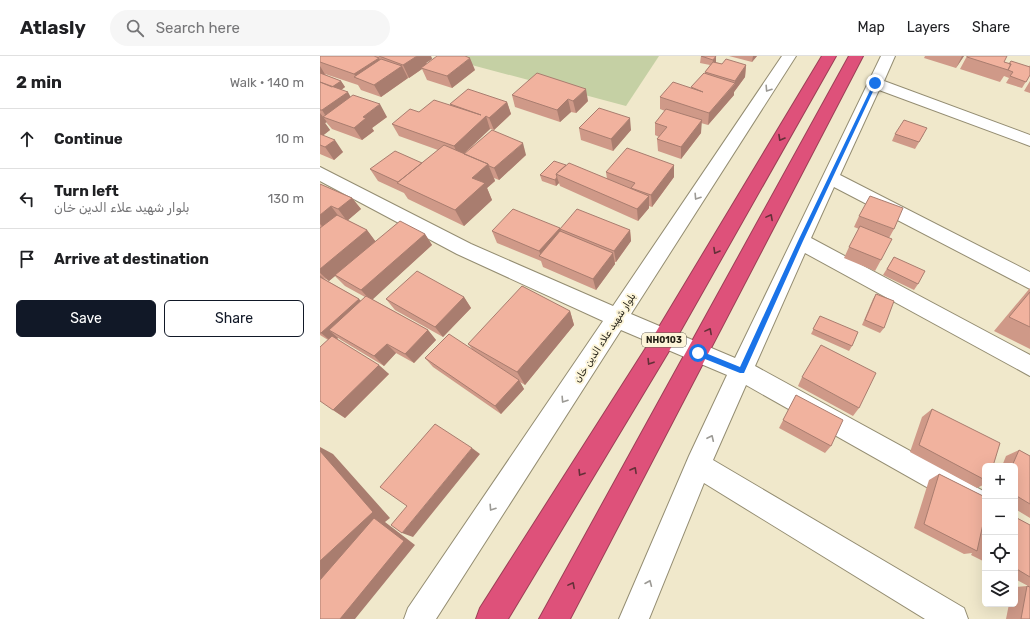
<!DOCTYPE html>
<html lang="en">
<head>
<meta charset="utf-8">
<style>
	body { margin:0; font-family:Rubik,Cairo,sans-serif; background:#f6f6f6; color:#202124 }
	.controls { position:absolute; right:12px; bottom:12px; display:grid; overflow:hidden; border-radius:6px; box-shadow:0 4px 16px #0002 }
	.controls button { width:36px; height:36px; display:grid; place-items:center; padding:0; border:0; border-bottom:1px solid #e0e0e0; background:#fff; color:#202124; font:20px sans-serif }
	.stop { position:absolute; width:12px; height:12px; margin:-9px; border:3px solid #1a73e8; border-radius:50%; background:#fff }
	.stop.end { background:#1a73e8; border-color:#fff; box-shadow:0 1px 4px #0008 }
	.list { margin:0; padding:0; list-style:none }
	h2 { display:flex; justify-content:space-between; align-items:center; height:52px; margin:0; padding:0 16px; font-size:17px }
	h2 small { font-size:13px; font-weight:400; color:#757577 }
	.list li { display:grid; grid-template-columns:26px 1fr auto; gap:12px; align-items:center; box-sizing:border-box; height:60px; padding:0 16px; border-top:1px solid #e0e0e0 }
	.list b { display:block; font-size:15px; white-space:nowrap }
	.list p { margin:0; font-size:13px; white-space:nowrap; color:#757577 }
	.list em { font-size:13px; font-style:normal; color:#757577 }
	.actions { display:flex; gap:8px; padding:12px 16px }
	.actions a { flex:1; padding:9px 0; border:1px solid #111827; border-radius:6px; text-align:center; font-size:14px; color:#111827 }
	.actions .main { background:#111827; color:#fff }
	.icon { flex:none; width:22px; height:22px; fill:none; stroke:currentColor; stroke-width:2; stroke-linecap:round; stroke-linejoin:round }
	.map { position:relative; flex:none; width:710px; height:563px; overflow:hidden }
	header { display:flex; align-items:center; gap:24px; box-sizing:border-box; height:56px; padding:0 20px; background:#fff; border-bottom:1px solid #e0e0e0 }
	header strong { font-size:19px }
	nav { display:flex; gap:22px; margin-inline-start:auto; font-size:14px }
	.search { width:280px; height:36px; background:#f6f6f6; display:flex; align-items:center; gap:10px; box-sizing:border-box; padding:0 14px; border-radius:22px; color:#757577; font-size:15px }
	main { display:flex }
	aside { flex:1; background:#fff }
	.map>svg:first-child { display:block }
</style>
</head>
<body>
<header>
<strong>Atlasly</strong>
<div class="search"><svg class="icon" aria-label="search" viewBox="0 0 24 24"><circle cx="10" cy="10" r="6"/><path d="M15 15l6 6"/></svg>Search here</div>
<nav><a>Map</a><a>Layers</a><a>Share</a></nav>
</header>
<main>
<aside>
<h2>2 min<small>Walk · 140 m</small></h2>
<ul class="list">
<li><svg class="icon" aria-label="ahead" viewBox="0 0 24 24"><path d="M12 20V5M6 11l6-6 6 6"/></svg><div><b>Continue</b></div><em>10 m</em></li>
<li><svg class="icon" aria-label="left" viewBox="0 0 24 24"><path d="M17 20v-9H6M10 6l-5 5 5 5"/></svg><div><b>Turn left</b><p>بلوار شهید علاء الدین خان</p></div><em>130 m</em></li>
<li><svg class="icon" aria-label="arrive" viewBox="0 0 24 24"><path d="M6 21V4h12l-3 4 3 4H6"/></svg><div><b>Arrive at destination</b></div></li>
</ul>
<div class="actions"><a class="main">Save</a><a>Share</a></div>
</aside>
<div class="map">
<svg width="710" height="563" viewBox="0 0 710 563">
	<rect width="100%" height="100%" fill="#f0e8cb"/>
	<path fill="#c5d0a4" d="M118 0H339L306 50Z"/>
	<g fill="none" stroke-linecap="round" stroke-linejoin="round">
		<defs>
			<path id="minor" d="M462 0H476L311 258 415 302 561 0H575L564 25 710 79V90L559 34 520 119 710 216V233L514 131 491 182 710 299V320L485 197 435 310 665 436V464L426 329 393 404 644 552 648 563H605L384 427 329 563H299L369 400 407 319 301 274 116 563H84L88 552 283 265 137 198 0 125V111L151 188 293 250Z"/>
			<path id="highway" d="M502 0H516L352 290 188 563H156L160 552 336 276Z
				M529 0H543L250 563H219Z"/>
		</defs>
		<use href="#minor" stroke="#948d72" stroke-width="2"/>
		<use href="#highway" stroke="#9c4056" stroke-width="2"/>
		<use href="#minor" fill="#fff" fill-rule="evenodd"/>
		<use href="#highway" fill="#de517a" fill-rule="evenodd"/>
	</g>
	<path fill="#cf9988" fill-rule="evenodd" d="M0 0H111L112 3 106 7H107L155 14 132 32 107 24 102 13 89 22 87 21 88 22 61 41 41 34 38 29 5 18 6 19 21 25 25 31 21 34 30 41 67 61 52 72 54 75 42 84 12 73 5 65 7 66 5 67 10 74 3 79 23 96 14 104 0 98Z
		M381 0H396L395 6 402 8 426 9 425 21 414 36V39L388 69 381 67V77L361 103 338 95 337 83 339 81 335 79V67L345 55 340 53V41L371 32V31L385 17V16L390 9 380 7Z
		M409 0H437L432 6Z
		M605 0H644L636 12 604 2Z
		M647 0 709 11 710 9V19L702 32 686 27 689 22 684 20 680 26 640 13Z
		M710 25V37L704 35Z
		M192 39 268 45 256 57 251 56 240 66 195 51Z
		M187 46 191 58 174 74 170 73 144 98 206 99 179 124 174 122 175 125 167 132 172 144 144 170 88 143 84 137 58 125 50 113 102 107 118 94 79 80 72 68 99 56 130 50V48Z
		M259 72 311 74 293 95 261 84Z
		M575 78H604L595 93 572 85Z
		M246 109 287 123 286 116 354 109V121L332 151 329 150V152L318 165 240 130 239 127 236 130 222 125 220 119Z
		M0 128 32 142 41 153 28 164 47 174 55 185 105 178 112 189 52 243 108 274 116 284 94 307 76 297 64 310 21 284 18 282 17 283 69 318 25 362 13 354 2 289 8 284 0 279ZM15 220 25 230 45 241 41 245 39 243 6 224 4 222 9 225Z
		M539 160 574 173 569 182 561 204 555 215 524 202 529 191 539 173 534 171Z
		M240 173 310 174 311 185 296 206H295V208L276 234 223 211 221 205 177 187 172 175Z
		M574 201 598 228 594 234 563 219Z
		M710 232V293L674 275Z
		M556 238 564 272 560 277 542 269 553 243Z
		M144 241 151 252 123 281 75 254 66 243Z
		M250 255 254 269 205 329 200 326 204 333 181 358 113 311 105 302 153 294 148 288Z
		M500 260 532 290 529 295 491 278Z
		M482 321 539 352 533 360 478 330Z
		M476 339 511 390 505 397 459 372Z
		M612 353 665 410V428L657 432 590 396 602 361Z
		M699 394 710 400V462L695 453V410H682L686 400Z
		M619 418 665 441V506L651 499 652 497 644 498 594 472 609 424Z
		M695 461 710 469V531L695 523Z
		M707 530 710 563H686L689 548H695V531Z"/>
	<path fill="#a97d6f" d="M97 0H111L112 3 106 7 107 9 101 12 102 13 89 22 83 9Z
		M396 0V6L392 10 393 4Z
		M433 0H437L432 6Z
		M642 0H644L636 12Z
		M59 2 65 14 37 23 34 18Z
		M150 2 155 14 132 32 127 20Z
		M426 9 425 21 414 36V39L388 69 389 57 415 28V25Z
		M0 10 6 20 0 23Z
		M82 10 88 22 61 41 54 29Z
		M21 25 25 31 13 40 8 33Z
		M266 33 268 45 256 57 253 45Z
		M28 36 35 49 7 62 2 54Z
		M248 43 251 56 240 66 237 54Z
		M187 46 191 58 174 74 169 62Z
		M60 48 67 61 52 72 54 75 42 84 34 72 43 61Z
		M0 57 7 66 5 67 10 74 0 82Z
		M166 60 170 73 139 102 134 90Z
		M310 62 311 74 293 95 291 83Z
		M382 64 381 77 361 103V91Z
		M15 84 23 96 14 104 5 91Z
		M203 87 206 99 179 124 174 112Z
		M168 108 175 125 167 132 172 144 144 170 135 154 152 122Z
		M354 109V121L332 151 331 139Z
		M237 121 239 127 236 130 235 124Z
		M329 140V152L318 165 317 153Z
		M32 142 41 153 27 165 18 153Z
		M11 150 20 162 6 174 0 168V159Z
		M240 172 243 183 222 201 219 195Z
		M47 174 56 186 9 225 0 217V213Z
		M310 174 311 185 296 206 294 195Z
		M105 178 112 189 51 245 41 234Z
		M293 197 295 208 276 234 273 223Z
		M0 219 10 229 0 238Z
		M144 241 151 252 123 281 115 271Z
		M39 243 49 253 9 274 18 282 13 287 1 277Z
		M250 255 254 269 205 329 197 316Z
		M108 274 116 284 94 307 85 298Z
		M67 288 76 297 64 310 54 300Z
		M59 309 69 318 25 362 13 354Z
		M199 324 204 333 181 358 175 350Z
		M0 391 13 398 70 462 65 466 95 489 35 563H20L0 528Z
		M152 392 160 398 93 481 82 477Z"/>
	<path fill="#f1b29e" stroke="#a97d6f" d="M0 0H54L59 2 34 18 0 6Z
		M59 0H97L83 9Z
		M117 0H145L150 2 127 20 101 12Z
		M381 0H396L393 4Z
		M647 0H687L684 6 691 8 688 14 647 1Z
		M61 3 82 10 54 29 34 21Z
		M406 3 426 9 415 25 385 16 393 6 402 8Z
		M691 5 710 11V19L706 26 690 20 693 16 688 14 691 8H689Z
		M0 17 21 25 12 31 0 26Z
		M217 17 266 33 253 45 248 43 237 54 192 39Z
		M384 17 415 27 389 57 340 41 353 26 383 36 371 31Z
		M0 26 28 36 2 54H0Z
		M148 33 187 46 169 62 166 60 134 90 72 68 90 53 99 56 114 44 161 59 130 48Z
		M33 39 60 48 43 61 46 62 34 72 3 61Z
		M279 52 310 62 291 83 259 72Z
		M346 53 382 64 361 91 337 83 347 71 335 67Z
		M584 64 607 72 599 86 575 78Z
		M172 74 203 87 174 112 169 110 168 108 144 98Z
		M0 78 15 84 5 91 0 89Z
		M124 89 168 108 152 122 165 127 135 154 77 127Z
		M307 92 354 109 331 139 311 132 315 127 286 116Z
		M75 95 102 107 78 126 50 113Z
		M234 105 246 109 236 118 237 121 235 124 220 119Z
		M249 107 329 140 317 153 236 118Z
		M0 128 32 142 18 153 11 150 0 159Z
		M550 140 583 152 574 173 539 160Z
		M193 153 240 172 219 195 172 175Z
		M257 153 310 174 294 195 240 173Z
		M17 159 47 174 0 213V172Z
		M80 165 105 178 41 234 15 219Z
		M540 170 572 183 561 204 529 191Z
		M240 175 293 197 273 223 219 200Z
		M574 201 605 215 598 228 567 213Z
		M97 215 144 241 115 271 66 243Z
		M0 221 39 243 1 277H0Z
		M202 230 250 255 197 316 148 288Z
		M710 236V271L689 261Z
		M556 238 574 245 564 272 545 264Z
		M46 240 108 274 85 298 67 288 54 300 9 274Z
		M500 260 538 276 532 290 493 273Z
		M129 278 199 324 175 350 105 302Z
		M12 280 59 309 13 354 0 345V291Z
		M501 289 556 317 539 352 482 321Z
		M476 339 523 364 511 390 463 364Z
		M612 353 680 387 673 410H665V424L599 389Z
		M115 368 152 392 82 477 71 469 87 450 60 431Z
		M699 394 710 400V448L695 439V410H692Z
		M0 395 53 456 0 505Z
		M619 418 665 441V459L657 495 604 468Z
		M695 461 710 469V521L695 512Z
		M54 462 84 485 20 563H0V524Z
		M707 530 710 531V563H701Z"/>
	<defs><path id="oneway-chevron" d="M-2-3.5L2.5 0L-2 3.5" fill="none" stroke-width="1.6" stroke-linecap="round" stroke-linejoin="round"/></defs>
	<g stroke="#9c9a95">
		<use href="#oneway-chevron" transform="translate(448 33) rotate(123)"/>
		<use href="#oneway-chevron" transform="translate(377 141) rotate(123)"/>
		<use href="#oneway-chevron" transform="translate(244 344) rotate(123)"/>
		<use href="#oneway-chevron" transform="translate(391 382) rotate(-65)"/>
		<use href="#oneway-chevron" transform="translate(172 452) rotate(123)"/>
		<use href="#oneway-chevron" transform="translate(329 527) rotate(-67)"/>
	</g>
	<g stroke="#643038">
		<use href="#oneway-chevron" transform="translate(461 82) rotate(120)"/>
		<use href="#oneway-chevron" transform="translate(450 161) rotate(-62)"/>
		<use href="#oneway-chevron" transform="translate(396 195) rotate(120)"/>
		<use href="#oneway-chevron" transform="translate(389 275) rotate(-62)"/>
		<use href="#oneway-chevron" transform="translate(330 306) rotate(122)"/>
		<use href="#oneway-chevron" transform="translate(314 414) rotate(-61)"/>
		<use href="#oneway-chevron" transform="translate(261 417) rotate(122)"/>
		<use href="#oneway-chevron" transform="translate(252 529) rotate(-62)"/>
	</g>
	<path fill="#1a73e8" d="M554 26 557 27 483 185 424 317H420L375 299 374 297 378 294 420 311 478 185Z"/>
	<g text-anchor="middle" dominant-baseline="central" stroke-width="4" stroke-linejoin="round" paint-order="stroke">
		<rect fill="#fdf5d8" stroke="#645f4f" stroke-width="1" x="322" y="277" width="44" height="14" rx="3"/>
		<g font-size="9" font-weight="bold" fill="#221f14">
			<text x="344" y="284">NH0103</text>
		</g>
		<g font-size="10" fill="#221f14" stroke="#fdf5d8">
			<text transform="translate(285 282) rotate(-57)">بلوار شهید علاء الدین خان</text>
		</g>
	</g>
</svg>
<div class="controls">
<button>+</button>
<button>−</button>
<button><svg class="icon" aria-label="locate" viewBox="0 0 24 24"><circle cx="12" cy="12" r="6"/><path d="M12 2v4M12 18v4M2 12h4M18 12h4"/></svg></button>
<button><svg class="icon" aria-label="layers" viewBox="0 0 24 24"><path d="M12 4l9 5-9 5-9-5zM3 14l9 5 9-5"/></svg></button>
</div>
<div class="stop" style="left:378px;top:297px"></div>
<div class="stop end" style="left:555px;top:27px"></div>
</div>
</main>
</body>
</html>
